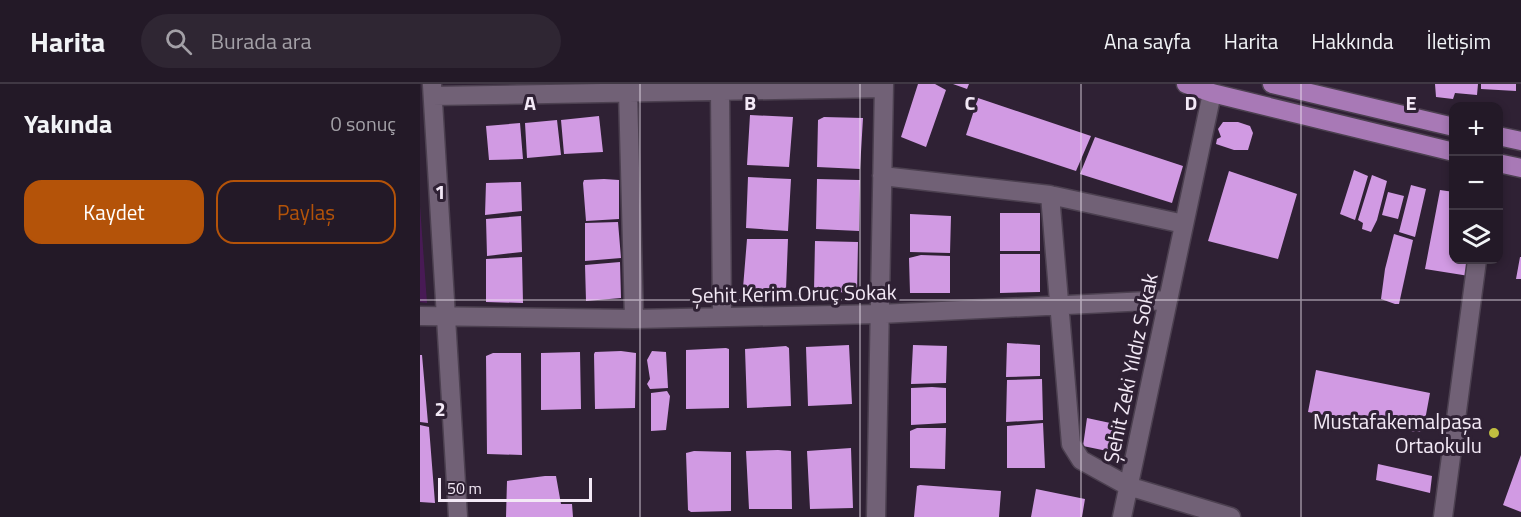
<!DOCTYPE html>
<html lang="tr">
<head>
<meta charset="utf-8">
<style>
	body { margin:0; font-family:"Titillium Web",sans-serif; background:#2f2633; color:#f1f3f6 }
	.controls { position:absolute; right:18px; top:18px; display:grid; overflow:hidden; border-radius:12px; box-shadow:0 3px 9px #0003 }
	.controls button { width:54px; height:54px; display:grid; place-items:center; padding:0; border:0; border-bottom:2px solid #403844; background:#231927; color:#f1f3f6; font:30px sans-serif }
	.scale { position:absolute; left:18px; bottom:15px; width:154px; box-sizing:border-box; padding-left:6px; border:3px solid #f3e9f6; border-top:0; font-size:16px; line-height:21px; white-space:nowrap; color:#f3e9f6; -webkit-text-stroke:4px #2f2134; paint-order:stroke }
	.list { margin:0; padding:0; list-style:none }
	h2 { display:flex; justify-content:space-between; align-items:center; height:78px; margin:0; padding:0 24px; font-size:26px }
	h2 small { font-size:20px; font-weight:400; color:#a3a0a7 }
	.actions { display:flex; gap:12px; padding:18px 24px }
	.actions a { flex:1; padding:14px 0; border:2px solid #b45309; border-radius:18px; text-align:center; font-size:21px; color:#b45309 }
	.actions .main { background:#b45309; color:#fff }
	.icon { flex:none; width:33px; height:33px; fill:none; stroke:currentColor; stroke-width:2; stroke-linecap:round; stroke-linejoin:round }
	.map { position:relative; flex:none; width:1101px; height:433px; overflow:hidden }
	header { display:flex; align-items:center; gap:36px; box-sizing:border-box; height:84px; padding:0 30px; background:#231927; border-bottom:2px solid #403844 }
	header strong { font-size:28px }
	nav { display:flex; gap:33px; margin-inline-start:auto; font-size:21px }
	.search { width:420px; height:54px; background:#2f2633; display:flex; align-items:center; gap:15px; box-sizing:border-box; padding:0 21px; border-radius:33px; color:#a3a0a7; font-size:22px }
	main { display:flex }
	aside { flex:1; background:#231927 }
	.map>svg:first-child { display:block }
</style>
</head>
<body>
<header>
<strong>Harita</strong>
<div class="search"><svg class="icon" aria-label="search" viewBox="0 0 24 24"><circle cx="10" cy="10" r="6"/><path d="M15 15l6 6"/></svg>Burada ara</div>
<nav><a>Ana sayfa</a><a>Harita</a><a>Hakkında</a><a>İletişim</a></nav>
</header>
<main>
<aside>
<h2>Yakında<small>0 sonuç</small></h2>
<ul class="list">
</ul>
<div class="actions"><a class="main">Kaydet</a><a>Paylaş</a></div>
</aside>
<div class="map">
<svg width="1101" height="433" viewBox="0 0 1101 433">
	<rect width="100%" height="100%" fill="#2f2134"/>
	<path fill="#481a55" d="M0 122 7 219 0 218Z"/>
	<path fill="#d19ae3" d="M498 0H515L526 6 506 63 481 53Z
		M533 0H549L547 5Z
		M1015 0H1058L1057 11 1035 9 1033 15 1016 13Z
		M1061 0H1096V7L1061 5Z
		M558 14 671 52 656 87 546 51Z
		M330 31 373 33 369 83 327 81Z
		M179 32 183 68 144 70 141 36Z
		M404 33 443 34 440 85 397 83 398 36Z
		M137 36 141 71 107 74 105 39Z
		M803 38H818L830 42 833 49 828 66H814L796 60 797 55 801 53 798 45Z
		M100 39 103 75 69 76 66 42Z
		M675 53 763 82 752 119 660 90Z
		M934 86 948 92 935 136 920 130Z
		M809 87 877 110 858 175 788 157Z
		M952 91 967 97 957 136 951 148 942 145 943 139 938 136Z
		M328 93 371 95 368 147 326 144Z
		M184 95 199 96V135L166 137 163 99 164 96Z
		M397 95 440 96 439 147 396 145Z
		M101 98 102 127 65 131 66 99Z
		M991 101 1006 105 995 153 979 148Z
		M1020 106 1034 108V176H1052L1049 192 1005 185Z
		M968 108 984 112 978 135 962 131Z
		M580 129H620V167H580Z
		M490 130 531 132 530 169 490 168Z
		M101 132 102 168 67 172 66 135Z
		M198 138 201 174 165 177V139Z
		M974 150 993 156 979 220H975L961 215 965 185Z
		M327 155H368L366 206 323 204Z
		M395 157 438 158 437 209 394 207Z
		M580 170H620V208L580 209Z
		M501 171 530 172V209H490L489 174Z
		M102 173 103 219 66 218V175Z
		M1100 173H1101V195H1096Z
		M200 178 201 214 166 217 165 181Z
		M587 259 620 261V292L586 293Z
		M429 261 432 320 388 322 386 263Z
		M493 261 527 262 526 299 491 300Z
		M366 262 369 264 371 322 327 324 325 265Z
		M306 264 309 265V324L266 325V266Z
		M201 267 216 269 215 324 175 325 174 270 175 268Z
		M232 267 246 268 248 304 230 305 227 300 230 295 227 276Z
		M160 268 161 325 121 326V269Z
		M73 269H101L102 371 67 370 66 272Z
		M0 271H2L8 339 0 338Z
		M896 286 1010 309 1003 347 996 348 888 328Z
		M622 295 623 336 586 338 587 296Z
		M512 303 526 304V339L491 341V304Z
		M247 307 250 312 246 346 231 347V309Z
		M667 334 695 340 692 368 663 362Z
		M623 339 625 384H587V342Z
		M0 341 9 343 15 419 0 418Z
		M497 344H526L525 385 490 384V347Z
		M431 364 433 424 390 425 387 367Z
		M358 366 371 367 372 425H329L326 367Z
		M274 367 311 368V427L271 428 268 426 266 369Z
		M1101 371V428L1083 421Z
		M958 380 1012 392 1010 409 956 396Z
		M125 392H136L141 420H152L153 433H86L87 397Z
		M500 401 581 407 579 433H494L497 402Z
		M616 405 665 415 662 433H611Z"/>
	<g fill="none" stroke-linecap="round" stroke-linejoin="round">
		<defs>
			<path id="minor" d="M12 1 38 433
				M300 6 302 233
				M208 8 214 235
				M13 12 463 4
				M462 92 630 111 764 140
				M630 111 651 360 661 376 708 402 811 433
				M0 232 214 235 460 230 748 216
				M456 433 464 0
				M702 433 792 9
				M1023 433 1057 176"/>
			<path id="primary" d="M766 0 792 9 1034 68
				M852 0 1034 43
				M1078 52 1101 57
				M1078 79 1101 84"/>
		</defs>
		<use href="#minor" stroke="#4c4050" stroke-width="21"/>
		<use href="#primary" stroke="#4c4050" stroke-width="21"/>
		<use href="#minor" stroke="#716176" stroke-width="18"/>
		<use href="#primary" stroke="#a879b6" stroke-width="18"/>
	</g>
	<path fill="none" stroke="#f3e9f6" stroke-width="1.5" stroke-opacity="0.55" d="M220 0V433M440 0V433M661 0V433M881 0V433M0 216H1101"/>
	<circle fill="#c1be40" stroke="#2f2134" stroke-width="2" cx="1074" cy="349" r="6"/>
	<g text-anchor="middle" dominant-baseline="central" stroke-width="6" stroke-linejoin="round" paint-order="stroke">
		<g font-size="21" fill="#f3e9f6" stroke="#2f2134">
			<text transform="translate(374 209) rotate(-1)">Şehit Kerim Oruç Sokak</text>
			<text transform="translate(710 284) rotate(-78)">Şehit Zeki Yıldız Sokak</text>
		</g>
		<g font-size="21" fill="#f3e9f6" stroke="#2f2134" text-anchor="end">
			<text x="1062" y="337">Mustafakemalpaşa<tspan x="1062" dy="24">Ortaokulu</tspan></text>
		</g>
	</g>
	<g font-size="20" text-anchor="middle" font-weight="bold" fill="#f3e9f6" stroke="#2f2134" stroke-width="6" stroke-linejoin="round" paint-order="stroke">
		<text x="110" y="26">A</text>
		<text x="330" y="26">B</text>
		<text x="550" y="26">C</text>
		<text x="771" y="26">D</text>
		<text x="991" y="26">E</text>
		<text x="20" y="115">1</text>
		<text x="20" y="332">2</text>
	</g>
</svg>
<div class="controls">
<button>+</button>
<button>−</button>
<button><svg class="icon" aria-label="layers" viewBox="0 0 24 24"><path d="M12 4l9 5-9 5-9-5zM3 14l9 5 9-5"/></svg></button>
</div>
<div class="scale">50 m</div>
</div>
</main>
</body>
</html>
